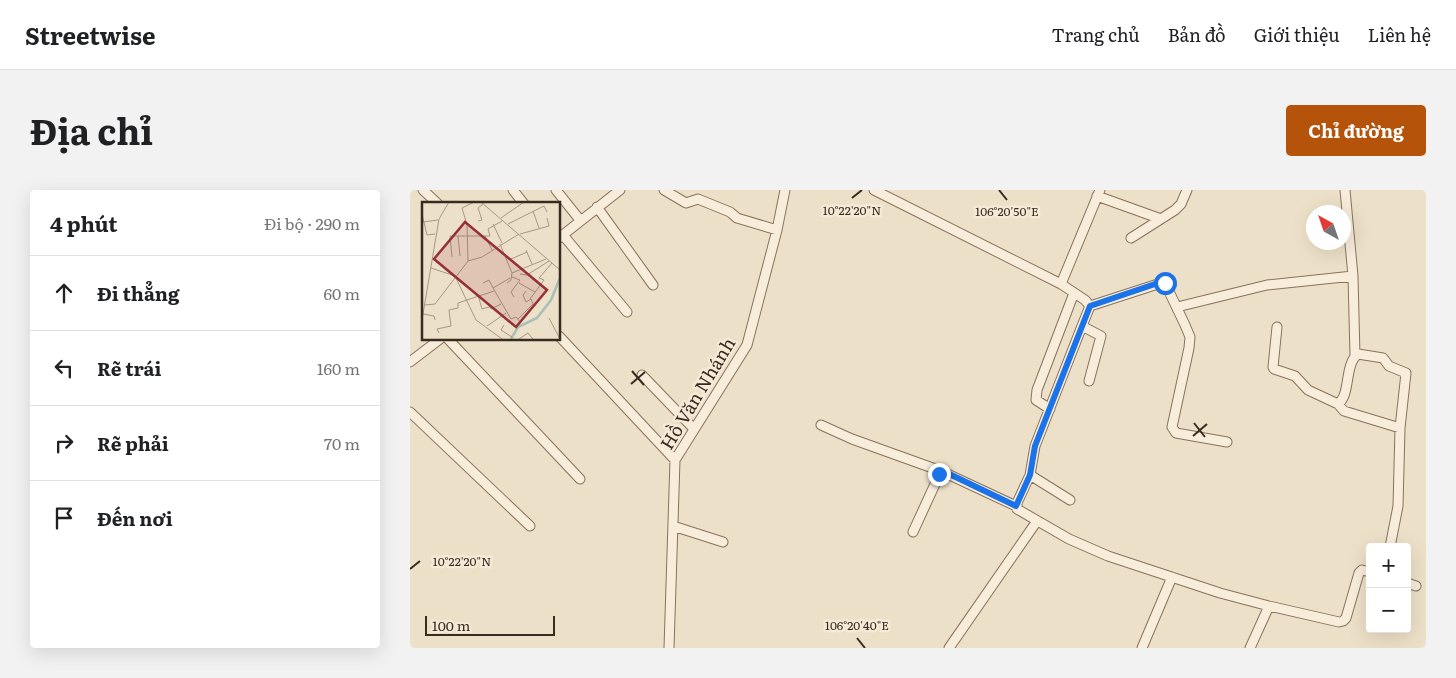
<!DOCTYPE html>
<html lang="vi">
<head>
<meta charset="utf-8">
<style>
	body { margin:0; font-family:Literata,serif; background:#f2f2f2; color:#202124 }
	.controls { position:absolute; right:15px; bottom:15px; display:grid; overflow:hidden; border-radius:5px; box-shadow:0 5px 20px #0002 }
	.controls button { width:45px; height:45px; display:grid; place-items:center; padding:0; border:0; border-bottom:1px solid #e0e0e0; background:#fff; color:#202124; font:25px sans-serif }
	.compass { position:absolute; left:896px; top:15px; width:45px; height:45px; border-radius:50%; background:#fff; box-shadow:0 5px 20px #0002; rotate:320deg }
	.scale { position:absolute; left:15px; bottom:12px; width:130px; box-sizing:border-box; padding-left:5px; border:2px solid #392b20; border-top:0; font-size:14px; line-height:18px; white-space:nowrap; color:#392b20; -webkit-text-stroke:4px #f5ead7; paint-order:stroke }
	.stop { position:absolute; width:15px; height:15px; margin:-11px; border:4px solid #1a73e8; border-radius:50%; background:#fff }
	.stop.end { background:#1a73e8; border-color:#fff; box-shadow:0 1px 5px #0008 }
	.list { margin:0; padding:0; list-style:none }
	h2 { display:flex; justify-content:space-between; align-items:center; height:65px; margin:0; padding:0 20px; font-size:21px }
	h2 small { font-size:16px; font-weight:400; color:#757577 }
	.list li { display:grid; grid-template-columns:32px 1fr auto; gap:15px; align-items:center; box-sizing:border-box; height:75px; padding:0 20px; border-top:1px solid #e0e0e0 }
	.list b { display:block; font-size:19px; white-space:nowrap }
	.list em { font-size:16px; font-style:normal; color:#757577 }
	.icon { flex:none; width:28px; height:28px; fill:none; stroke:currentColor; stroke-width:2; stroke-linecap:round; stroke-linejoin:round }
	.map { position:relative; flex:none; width:1016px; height:458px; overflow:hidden; border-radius:5px }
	header { display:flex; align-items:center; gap:30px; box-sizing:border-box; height:70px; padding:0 25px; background:#fff; border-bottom:1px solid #e0e0e0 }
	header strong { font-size:24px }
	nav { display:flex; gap:28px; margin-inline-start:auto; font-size:18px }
	.intro { display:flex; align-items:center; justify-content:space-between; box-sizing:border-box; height:120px; padding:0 30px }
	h1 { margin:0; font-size:35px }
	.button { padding:12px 22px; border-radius:5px; background:#b45309; color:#fff; font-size:18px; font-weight:700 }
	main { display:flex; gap:30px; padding:0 30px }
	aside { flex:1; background:#fff; border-radius:5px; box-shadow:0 5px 20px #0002 }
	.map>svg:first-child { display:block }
</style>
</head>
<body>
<header>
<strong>Streetwise</strong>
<nav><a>Trang chủ</a><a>Bản đồ</a><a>Giới thiệu</a><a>Liên hệ</a></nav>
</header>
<div class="intro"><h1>Địa chỉ</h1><a class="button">Chỉ đường</a></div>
<main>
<aside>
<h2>4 phút<small>Đi bộ · 290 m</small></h2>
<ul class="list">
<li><svg class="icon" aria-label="ahead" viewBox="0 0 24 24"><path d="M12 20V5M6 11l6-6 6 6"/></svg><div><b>Đi thẳng</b></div><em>60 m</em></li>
<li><svg class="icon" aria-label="left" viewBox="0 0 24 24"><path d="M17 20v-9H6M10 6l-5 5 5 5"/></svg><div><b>Rẽ trái</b></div><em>160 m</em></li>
<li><svg class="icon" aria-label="right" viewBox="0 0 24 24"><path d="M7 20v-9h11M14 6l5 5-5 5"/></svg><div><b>Rẽ phải</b></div><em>70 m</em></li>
<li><svg class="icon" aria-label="arrive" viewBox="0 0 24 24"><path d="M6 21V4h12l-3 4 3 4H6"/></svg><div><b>Đến nơi</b></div></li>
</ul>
</aside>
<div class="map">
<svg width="1016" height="458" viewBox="0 0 1016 458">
	<rect width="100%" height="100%" fill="#ede0c8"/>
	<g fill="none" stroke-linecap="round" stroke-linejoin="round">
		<defs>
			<path id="minor" d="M13 0 28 14
				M103 0 114 14
				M146 0 170 30
				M254 0 276 13 288 9 320 22 327 28 367 40
				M464 0 651 94
				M935 0 943 86 945 166
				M687 6 751 29
				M187 17 243 95
				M153 45 217 122
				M149 48 210 0
				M721 48 765 20 771 14 777 0
				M680 116 751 93H755L775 135 780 147 779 158 762 237 766 243 817 252
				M767 117 857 95 943 86
				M672 136 625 256 620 285 607 313V319L659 349 698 366 810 403 859 416 929 432 933 431 936 428 949 383 952 380 960 382
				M867 137 863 177 864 179 885 186 898 200 928 214C941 205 934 174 948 164L973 168 979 176 996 183 990 238 988 316 980 357
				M149 146 265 270
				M38 149 170 289
				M0 172 30 149
				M232 185 284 239
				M679 191 691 146 672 136 680 116 675 110 651 94 690 0
				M928 214 934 221 990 238
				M640 219 626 210 627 200 664 103
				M0 222 120 336
				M411 235 442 249 531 281
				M620 285 660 310
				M263 336 313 352
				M503 342 531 281 606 316
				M997 393 1006 396
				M259 458 265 270 337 155 367 40 375 0
				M539 458 627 331
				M732 458 762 387
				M840 458 859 416"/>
		</defs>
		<use href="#minor" stroke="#88725d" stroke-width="11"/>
		<use href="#minor" stroke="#f8eddb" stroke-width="9"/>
	</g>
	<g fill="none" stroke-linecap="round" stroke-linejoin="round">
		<path stroke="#1a73e8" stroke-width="6" d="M529 284 531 281H533L606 316 620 285 625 256 680 116 751 92 755 93"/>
	</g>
	<path fill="none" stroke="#392b20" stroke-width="2" d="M589 0 597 10M442 8 452 0M222 181 234 195M221 194 235 182M784 233 795 247M783 246 797 234M0 379 10 371M447 448 455 458"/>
	<g text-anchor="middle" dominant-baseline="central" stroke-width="5" stroke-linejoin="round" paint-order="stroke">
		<g font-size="18" fill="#392b20" stroke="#f5ead7">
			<text transform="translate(287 203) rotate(-59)">Hồ Văn Nhánh</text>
		</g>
	</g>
	<g transform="translate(12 12)">
		<rect width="138" height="138" fill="#ede0c8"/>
		<path fill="none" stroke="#a8c1b8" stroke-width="2.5" d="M89 137 96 125 115 116 129 98 138 76"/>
		<path fill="none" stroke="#a59885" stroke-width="1" d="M59 0 138 68M111 9 117 26M0 12 5 33 13 32M79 16 102 0M56 19 60 18 56 6 61 2M1 20 16 18M71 22 80 41M86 22 122 4 125 10M98 32 127 24 125 16M36 34 38 54M63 34 70 48M78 42 90 71M104 48 110 62M30 55 28 34H68L66 27 80 19M89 57 105 50M46 59 45 23 40 6 52 0M9 66 33 74 54 118 80 137M98 72 105 73 127 59M90 75 98 78 89 90 92 95M88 76 71 86 89 117 94 115 98 120M61 81 67 78 71 86M85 81 89 78 90 71 124 57M97 81 113 90M56 93 60 107 67 105M108 97 122 78 117 76 130 61M65 101 69 107 79 102M3 103 13 102 46 59 60 55 97 32M1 112 12 114 13 118M127 116 138 137M96 117 111 102 109 97 104 100 101 93 104 89M0 118 17 17 27 0M82 123 79 128 90 135M65 124 84 111M17 131 15 127 29 124 27 108 36 106V101L72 89M97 137 106 131 111 137"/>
		<path fill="#953036" fill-opacity="0.15" stroke="#953036" stroke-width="2.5" d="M43 20 125 88 94 125 12 57Z"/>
		<rect width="138" height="138" fill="none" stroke="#392b20" stroke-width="2.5"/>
	</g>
	<g font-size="12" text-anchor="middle" fill="#392b20" stroke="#f5ead7" stroke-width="5" stroke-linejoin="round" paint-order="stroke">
		<text x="442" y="25">10°22'20"N</text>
		<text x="597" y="26">106°20'50"E</text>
		<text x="52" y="376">10°22'20"N</text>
		<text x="447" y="440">106°20'40"E</text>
	</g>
</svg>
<div class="controls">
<button>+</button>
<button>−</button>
</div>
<svg class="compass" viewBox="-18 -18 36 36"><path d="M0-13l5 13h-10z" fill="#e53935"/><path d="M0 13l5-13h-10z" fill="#757577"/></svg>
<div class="scale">100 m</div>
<div class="stop" style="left:755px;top:93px"></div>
<div class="stop end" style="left:529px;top:284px"></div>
</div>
</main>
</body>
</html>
